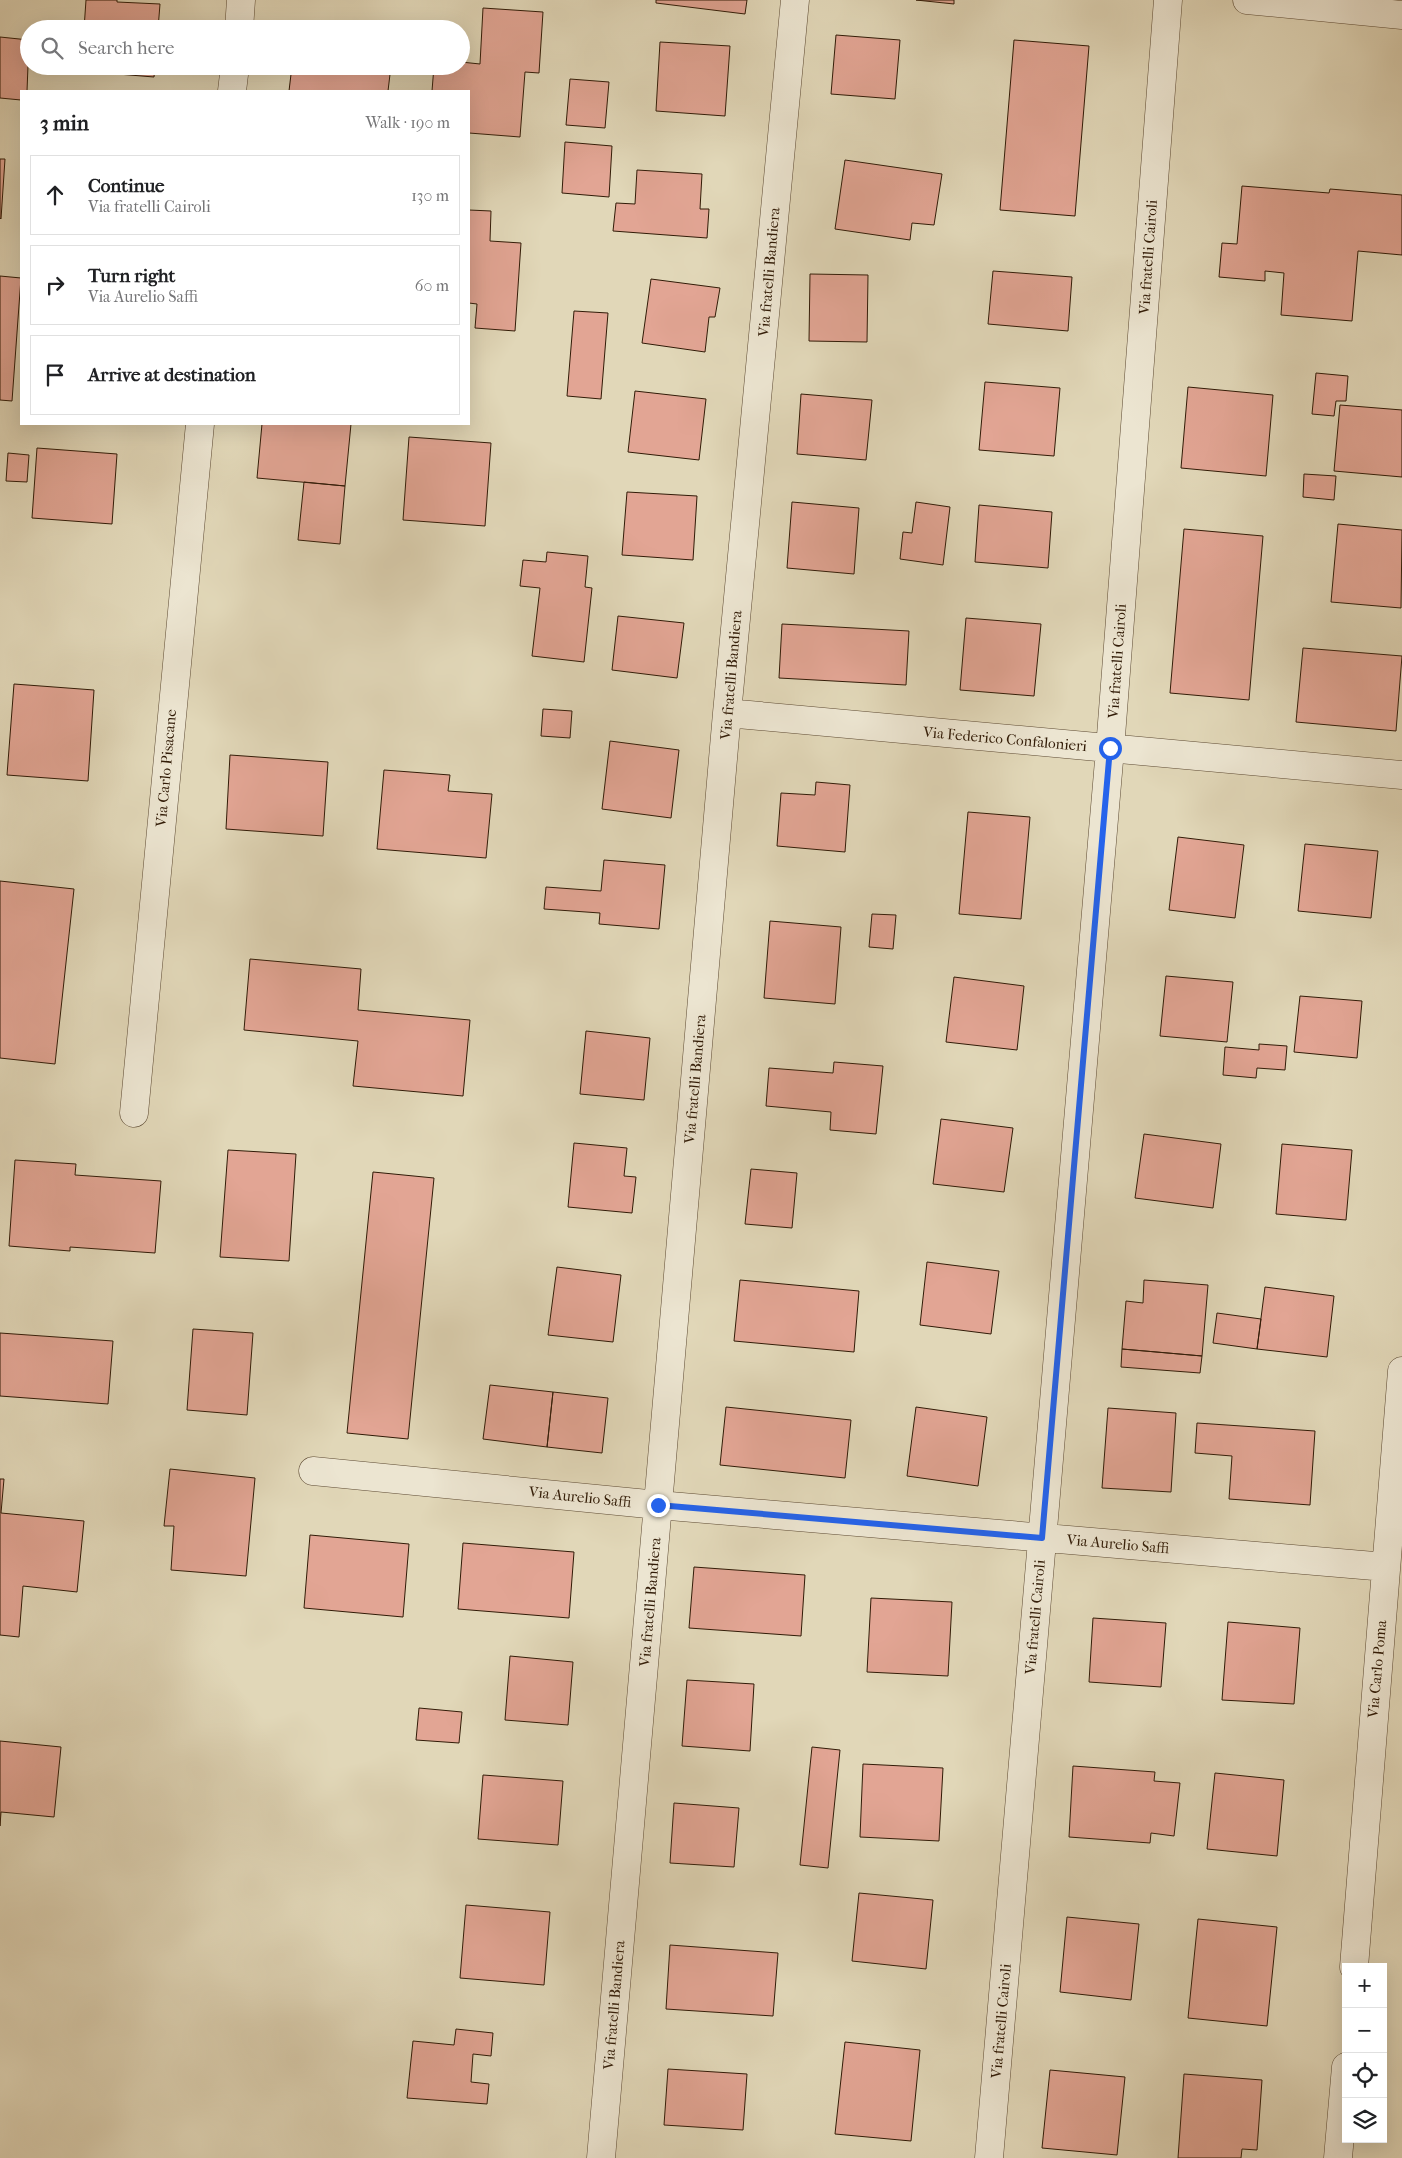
<!DOCTYPE html>
<html lang="en">
<head>
<meta charset="utf-8">
<style>
	body { margin:0; font-family:"IM FELL French Canon",serif; background:#f6f6f6; color:#202124 }
	.controls { position:absolute; right:15px; bottom:15px; display:grid; overflow:hidden; border-radius:0px; box-shadow:0 5px 20px #0002 }
	.controls button { width:45px; height:45px; display:grid; place-items:center; padding:0; border:0; border-bottom:1px solid #e0e0e0; background:#fff; color:#202124; font:25px sans-serif }
	.stop { position:absolute; width:15px; height:15px; margin:-11px; border:4px solid #2563eb; border-radius:50%; background:#fff }
	.stop.end { background:#2563eb; border-color:#fff; box-shadow:0 1px 5px #0008 }
	.list { margin:0; padding:0; list-style:none }
	h2 { display:flex; justify-content:space-between; align-items:center; height:65px; margin:0; padding:0 20px; font-size:21px }
	h2 small { font-size:16px; font-weight:400; color:#757577 }
	.list li { display:grid; grid-template-columns:32px 1fr auto; gap:15px; align-items:center; box-sizing:border-box; height:80px; margin:0 10px 10px; padding:0 10px; border:1px solid #e0e0e0; border-radius:0px }
	.list b { display:block; font-size:19px; white-space:nowrap }
	.list p { margin:0; font-size:16px; white-space:nowrap; color:#757577 }
	.list em { font-size:16px; font-style:normal; color:#757577 }
	.icon { flex:none; width:28px; height:28px; fill:none; stroke:currentColor; stroke-width:2; stroke-linecap:round; stroke-linejoin:round }
	.map { position:relative; flex:none; width:1402px; height:2158px; overflow:hidden }
	.search { position:absolute; background:#fff; box-shadow:0 5px 20px #0002; left:20px; top:20px; width:450px; height:55px; display:flex; align-items:center; gap:12px; box-sizing:border-box; padding:0 18px; border-radius:28px; color:#757577; font-size:19px }
	.panel { position:absolute; background:#fff; box-shadow:0 5px 20px #0002; left:20px; top:90px; width:450px; height:335px; border-radius:0px }
	.map>svg:first-child { display:block }
</style>
</head>
<body>
<div class="map">
<svg width="1402" height="2158" viewBox="0 0 1402 2158">
	<rect width="100%" height="100%" fill="#e1d7b8"/>
	<filter id="stains"><feTurbulence type="fractalNoise" baseFrequency=".004" numOctaves="4"/><feColorMatrix values="0 0 0 0 .2 0 0 0 0 .09 0 0 0 0 .02 0 0 0 .5 -.17"/></filter>
	<radialGradient id="worn" r=".72"><stop offset=".6" stop-color="#630" stop-opacity="0"/><stop offset="1" stop-color="#630" stop-opacity=".3"/></radialGradient>
	<path fill="#e2a594" stroke="#311b07" d="M86 0H117V2L160 4 158 29H84Z
		M656 0H747L745 14 656 3Z
		M916 0H954V4Z
		M483 8 543 12 539 73 525 72 520 137 469 133V91H432L434 66H461V62L480 64Z
		M836 35 900 40 895 99 831 94Z
		M0 37 29 40 27 91H21V100L0 98Z
		M1014 40 1089 46 1075 216 1000 210Z
		M660 42 730 46 725 116 656 111Z
		M82 66H155L154 77 81 71Z
		M292 66H391L388 91H289Z
		M570 79 609 82 605 128 566 125Z
		M565 142 612 146 609 197 562 193Z
		M0 159H5L1 219 0 218Z
		M845 160 942 174 934 225 912 223 910 240 835 229Z
		M637 170 702 174 700 209H709L707 238 613 231 616 203 635 204Z
		M1242 186 1329 193 1330 189 1402 195V255L1358 251 1352 321 1281 315 1284 273 1265 271V281L1219 277 1222 243 1237 244Z
		M469 210 491 211 490 241 521 243 515 331 475 328 477 304 469 303Z
		M993 271 1072 277 1068 331 988 324Z
		M810 274 868 275 867 342 809 341Z
		M0 276 21 278 12 401 0 400Z
		M651 279 720 288 715 317H709L705 352 642 343Z
		M574 311 608 313 601 399 567 396Z
		M1316 373 1348 376 1346 401H1336L1334 416 1312 414Z
		M985 382 1060 388 1054 456 979 450Z
		M1188 387 1273 395 1266 476 1181 468Z
		M635 391 706 399 699 460 628 452Z
		M801 394 872 400 866 460 797 454Z
		M1340 405 1402 410V477L1334 471Z
		M262 424H351L345 486 257 478Z
		M409 437 491 443 485 526 403 520Z
		M37 448 117 454 112 524 32 518Z
		M8 453 29 455 27 482 6 481Z
		M1304 474 1336 476 1334 500 1303 497Z
		M304 482 345 486 340 544 298 540Z
		M627 492 697 496 693 560 622 555Z
		M792 502 859 508 854 574 787 568Z
		M916 502 950 507 943 565 900 559 903 532 912 533Z
		M979 505 1052 512 1048 568 975 562Z
		M1338 524 1402 530 1401 608 1331 602Z
		M1184 529 1263 536 1249 700 1170 693Z
		M547 552 588 556 585 587 592 588 584 662 532 656 540 588 520 586 523 560 546 562Z
		M618 616 684 623 677 678 612 670Z
		M966 618 1041 624 1034 696 960 690Z
		M782 624 909 631 906 685 779 678Z
		M1303 648 1402 656 1396 731 1296 722Z
		M14 684 94 690 88 781 7 775Z
		M543 709 572 711 570 738 541 736Z
		M610 741 679 750 671 818 602 809Z
		M230 755 328 762 323 836 226 829Z
		M384 770 450 775 448 791 492 794 486 858 377 849Z
		M816 782 850 785 845 852 777 846 781 793 815 795Z
		M968 812 1030 817 1021 919 959 914Z
		M1178 837 1244 845 1235 918 1169 910Z
		M1305 844 1378 851 1371 918 1298 911Z
		M604 860 665 865 659 929 599 924 600 913 544 909 546 887 601 891Z
		M0 881 74 889 55 1064 0 1058Z
		M872 914 896 915 893 949 869 947Z
		M770 921 841 927 835 1004 764 998Z
		M250 959 361 969 358 1010 470 1020 463 1096 353 1086 358 1041 244 1030Z
		M1166 976 1233 982 1227 1042 1160 1036Z
		M954 977 1024 986 1017 1050 946 1042Z
		M1300 996 1362 1001 1357 1058 1294 1052Z
		M586 1031 650 1038 644 1100 580 1094Z
		M1259 1044 1287 1046 1285 1070 1257 1068 1256 1078 1223 1075 1225 1047 1259 1050Z
		M834 1062 883 1066 876 1134 830 1130 831 1112 766 1106 769 1068 833 1073Z
		M941 1119 1013 1128 1004 1192 933 1184Z
		M1144 1134 1221 1144 1213 1208 1135 1198Z
		M574 1143 627 1148 624 1176 636 1177 632 1213 568 1207Z
		M1282 1144 1352 1150 1346 1220 1276 1214Z
		M228 1150 296 1154 289 1261 220 1257Z
		M15 1160 76 1164 75 1175 161 1181 155 1253 70 1247V1251L9 1246Z
		M751 1169 797 1173 792 1228 745 1224Z
		M373 1172 434 1178 408 1439 347 1433Z
		M927 1262 999 1271 991 1334 920 1325Z
		M557 1267 621 1275 613 1342 548 1335Z
		M740 1280 859 1291 854 1352 734 1341Z
		M1144 1280 1208 1285 1202 1356 1122 1349 1126 1301 1143 1303Z
		M1265 1287 1334 1296 1327 1357 1257 1349Z
		M1217 1313 1261 1319 1257 1349 1213 1343Z
		M193 1329 253 1333 247 1415 187 1410Z
		M0 1333 113 1341 108 1404 0 1396Z
		M1122 1349 1202 1356 1200 1373 1121 1367Z
		M490 1385 553 1392 547 1447 483 1439Z
		M553 1392 608 1398 602 1453 547 1447Z
		M726 1407 851 1420 845 1478 720 1465Z
		M916 1407 987 1417 978 1486 907 1476Z
		M1108 1408 1176 1413 1171 1492 1102 1488Z
		M1197 1423 1315 1431 1310 1505 1229 1499 1232 1456 1195 1453Z
		M170 1469 255 1478 246 1576 171 1570 174 1526H164Z
		M0 1479H4L1 1513 84 1521 77 1592 23 1586 19 1637 0 1635Z
		M310 1535 409 1544 403 1617 304 1608Z
		M463 1543 574 1552 569 1618 458 1609Z
		M694 1567 805 1575 801 1636 689 1628Z
		M871 1598 952 1602 948 1676 867 1672Z
		M1093 1618 1166 1623 1161 1687 1089 1682Z
		M1228 1622 1300 1628 1294 1704 1222 1700Z
		M510 1656 573 1662 568 1725 505 1720Z
		M687 1680 754 1684 750 1751 682 1746Z
		M419 1708 462 1712 459 1743 416 1740Z
		M0 1741 61 1747 54 1817 1 1812 0 1826Z
		M812 1747 840 1750 828 1868 800 1865Z
		M863 1764 943 1768 939 1841 860 1837Z
		M1073 1766 1155 1772 1154 1781 1180 1783 1174 1836 1151 1833 1150 1843 1069 1837Z
		M1215 1773 1284 1780 1277 1856 1207 1849Z
		M483 1775 563 1781 558 1845 478 1839Z
		M674 1803 739 1808 734 1867 670 1863Z
		M859 1893 933 1900 926 1969 852 1961Z
		M466 1905 550 1912 544 1985 460 1978Z
		M1067 1917 1139 1924 1131 2000 1060 1992Z
		M1198 1919 1277 1927 1267 2026 1188 2018Z
		M670 1945 778 1953 773 2016 666 2009Z
		M456 2029 493 2033 491 2056 473 2054 471 2082 489 2084 487 2104 407 2098 413 2041 454 2045Z
		M845 2042 920 2050 911 2141 835 2134Z
		M668 2069 747 2074 743 2130 664 2125Z
		M1050 2070 1125 2077 1117 2155 1042 2148Z
		M1184 2074 1262 2080 1257 2150 1242 2149 1241 2158H1178Z"/>
	<g fill="none" stroke-linecap="round" stroke-linejoin="round">
		<defs>
			<path id="minor" d="M1247 0 1402 15
				M239 29 241 0
				M232 91 235 66
				M727 713 1402 775
				M134 1113 200 424
				M313 1471 658 1505 1386 1567
				M1354 1967 1402 1371
				M601 2158 727 713 795 0
				M989 2158 1110 749 1168 0
				M1338 2158 1346 2067"/>
		</defs>
		<use href="#minor" stroke="#5d4a33" stroke-width="29"/>
		<use href="#minor" stroke="#ece5d1" stroke-width="28"/>
	</g>
	<g fill="none" stroke-linecap="round" stroke-linejoin="round">
		<path stroke="#2563eb" stroke-width="6" d="M658 1505 1042 1538 1110 748"/>
	</g>
	<g text-anchor="middle" dominant-baseline="central" stroke-width="4.5" stroke-linejoin="round" paint-order="stroke">
		<g font-size="15" fill="#311b07" stroke="#ece5d1">
			<text transform="translate(1148 257) rotate(-86)">Via fratelli Cairoli</text>
			<text transform="translate(769 272) rotate(-85)">Via fratelli Bandiera</text>
			<text transform="translate(1117 661) rotate(-86)">Via fratelli Cairoli</text>
			<text transform="translate(731 675) rotate(-85)">Via fratelli Bandiera</text>
			<text transform="translate(1005 739) rotate(5)">Via Federico Confalonieri</text>
			<text transform="translate(166 768) rotate(-85)">Via Carlo Pisacane</text>
			<text transform="translate(695 1079) rotate(-85)">Via fratelli Bandiera</text>
			<text transform="translate(580 1497) rotate(6)">Via Aurelio Saffi</text>
			<text transform="translate(1118 1544) rotate(5)">Via Aurelio Saffi</text>
			<text transform="translate(650 1602) rotate(-85)">Via fratelli Bandiera</text>
			<text transform="translate(1035 1617) rotate(-85)">Via fratelli Cairoli</text>
			<text transform="translate(1377 1669) rotate(-85)">Via Carlo Poma</text>
			<text transform="translate(614 2005) rotate(-85)">Via fratelli Bandiera</text>
			<text transform="translate(1001 2021) rotate(-85)">Via fratelli Cairoli</text>
		</g>
	</g>
	<rect width="100%" height="100%" filter="url(#stains)"/>
	<rect width="100%" height="100%" fill="url(#worn)"/>
</svg>
<div class="controls">
<button>+</button>
<button>−</button>
<button><svg class="icon" aria-label="locate" viewBox="0 0 24 24"><circle cx="12" cy="12" r="6"/><path d="M12 2v4M12 18v4M2 12h4M18 12h4"/></svg></button>
<button><svg class="icon" aria-label="layers" viewBox="0 0 24 24"><path d="M12 4l9 5-9 5-9-5zM3 14l9 5 9-5"/></svg></button>
</div>
<div class="stop" style="left:1110px;top:748px"></div>
<div class="stop end" style="left:658px;top:1505px"></div>
<div class="search"><svg class="icon" aria-label="search" viewBox="0 0 24 24"><circle cx="10" cy="10" r="6"/><path d="M15 15l6 6"/></svg>Search here</div>
<section class="panel">
<h2>3 min<small>Walk · 190 m</small></h2>
<ul class="list">
<li><svg class="icon" aria-label="ahead" viewBox="0 0 24 24"><path d="M12 20V5M6 11l6-6 6 6"/></svg><div><b>Continue</b><p>Via fratelli Cairoli</p></div><em>130 m</em></li>
<li><svg class="icon" aria-label="right" viewBox="0 0 24 24"><path d="M7 20v-9h11M14 6l5 5-5 5"/></svg><div><b>Turn right</b><p>Via Aurelio Saffi</p></div><em>60 m</em></li>
<li><svg class="icon" aria-label="arrive" viewBox="0 0 24 24"><path d="M6 21V4h12l-3 4 3 4H6"/></svg><div><b>Arrive at destination</b></div></li>
</ul>
</section>
</div>
</body>
</html>
